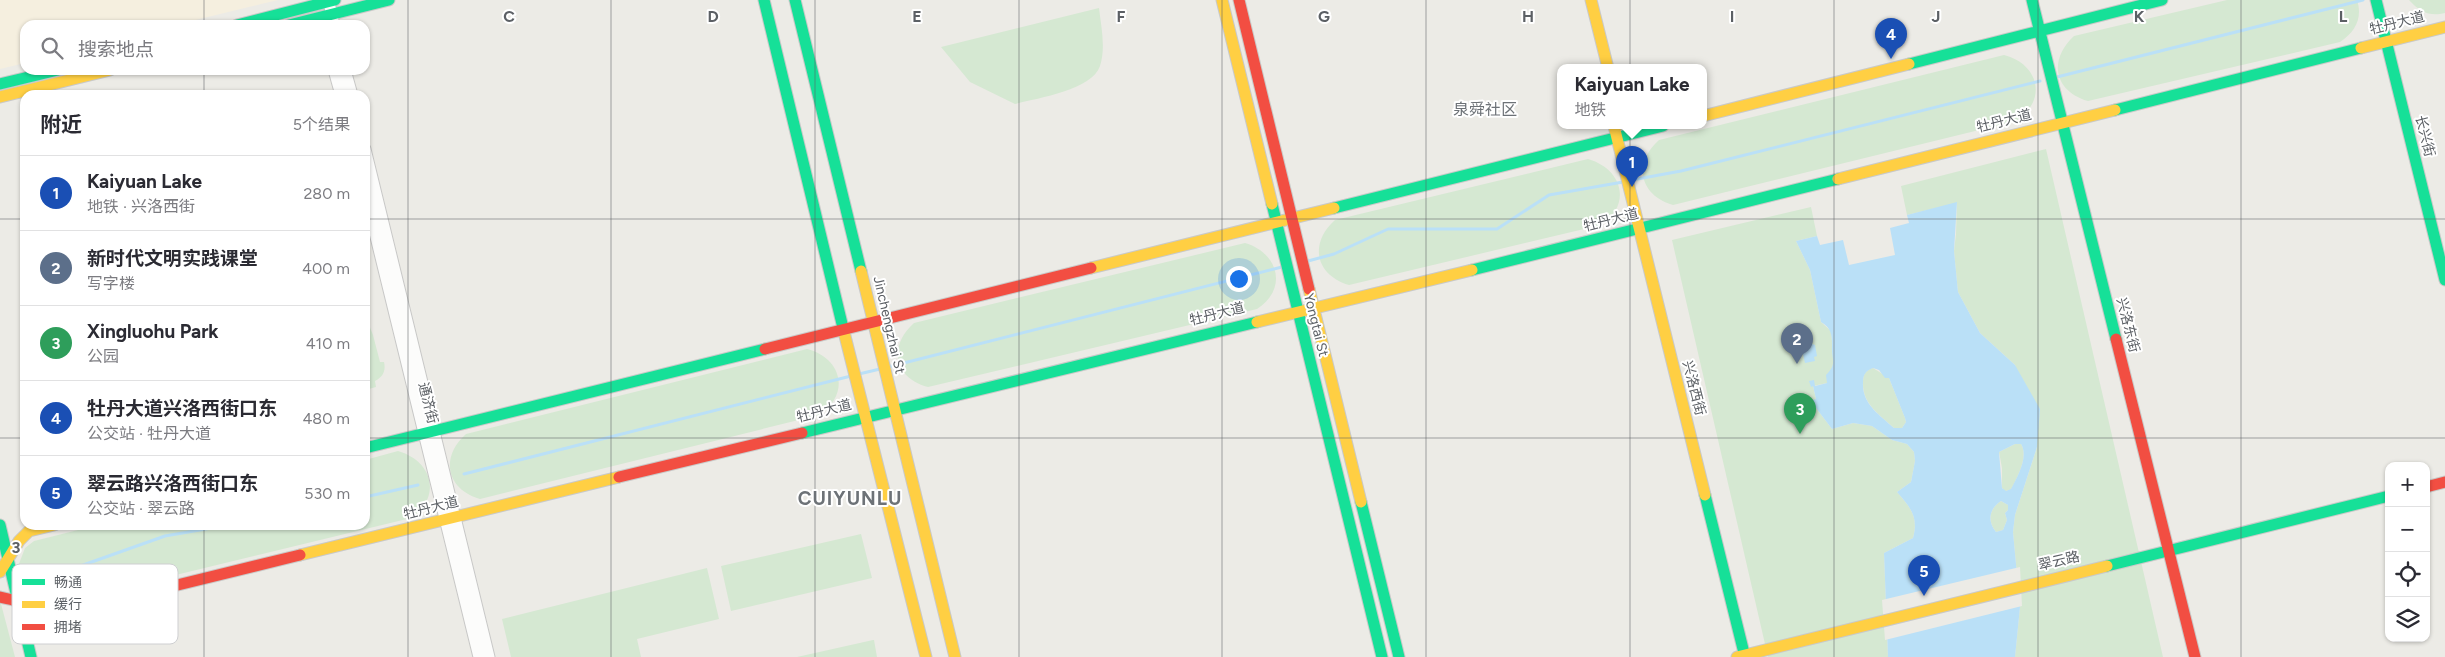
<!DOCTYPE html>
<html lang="zh">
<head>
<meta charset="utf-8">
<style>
	body { margin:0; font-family:Figtree,"Noto Sans SC",sans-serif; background:#f2f2f3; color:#2b2b33 }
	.controls { position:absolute; right:15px; bottom:15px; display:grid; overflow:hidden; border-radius:10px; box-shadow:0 1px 4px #0004 }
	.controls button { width:45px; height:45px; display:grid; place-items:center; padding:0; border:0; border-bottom:1px solid #e1e1e2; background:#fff; color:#2b2b33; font:25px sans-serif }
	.you { position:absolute; left:1238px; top:278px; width:18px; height:18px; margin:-12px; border:4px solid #fff; border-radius:50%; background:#1a73e8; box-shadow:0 0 0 8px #1a73e833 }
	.badge { display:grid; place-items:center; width:32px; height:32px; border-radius:50%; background:#8e9192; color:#fff; font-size:16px; font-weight:700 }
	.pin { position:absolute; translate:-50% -41px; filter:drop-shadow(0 1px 2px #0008) }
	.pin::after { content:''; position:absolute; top:26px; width:18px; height:15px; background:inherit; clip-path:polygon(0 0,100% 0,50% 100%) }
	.popup { position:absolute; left:1557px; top:64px; width:150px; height:65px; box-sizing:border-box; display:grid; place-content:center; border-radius:10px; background:#fff; filter:drop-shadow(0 1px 4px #0005); font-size:16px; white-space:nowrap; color:#7c7c81 }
	.popup b { font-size:19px; color:#2b2b33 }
	.popup::after { content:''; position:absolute; left:50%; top:100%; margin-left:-10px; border:10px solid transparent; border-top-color:#fff }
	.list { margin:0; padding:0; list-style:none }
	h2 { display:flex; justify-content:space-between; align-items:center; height:65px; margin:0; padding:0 20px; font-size:21px }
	h2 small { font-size:16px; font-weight:400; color:#7c7c81 }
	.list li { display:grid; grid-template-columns:32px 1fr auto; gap:15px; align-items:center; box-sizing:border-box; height:75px; padding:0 20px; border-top:1px solid #e1e1e2 }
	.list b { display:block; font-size:19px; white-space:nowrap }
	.list p { margin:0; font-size:16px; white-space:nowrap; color:#7c7c81 }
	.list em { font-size:16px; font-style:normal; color:#7c7c81 }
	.icon { flex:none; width:28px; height:28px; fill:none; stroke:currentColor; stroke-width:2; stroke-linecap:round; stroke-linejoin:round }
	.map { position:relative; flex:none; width:2445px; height:657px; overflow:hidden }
	.search { position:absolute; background:#fff; box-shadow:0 1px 4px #0004; left:20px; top:20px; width:350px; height:55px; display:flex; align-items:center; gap:12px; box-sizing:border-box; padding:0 18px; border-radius:15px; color:#7c7c81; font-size:19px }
	.panel { position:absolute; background:#fff; box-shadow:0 1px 4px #0004; left:20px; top:90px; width:350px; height:440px; border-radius:15px }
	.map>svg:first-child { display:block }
</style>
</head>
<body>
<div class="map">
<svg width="2445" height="657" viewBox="0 0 2445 657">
	<rect width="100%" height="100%" fill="#ecebe6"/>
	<path fill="#f5efdf" d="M0 0H278L175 25H25V63L0 69Z"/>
	<path fill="#d5e8d2" d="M2227 0H2357C2363 18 2355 32 2340 42L2088 101C2054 91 2048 60 2074 36Z
		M2409 0H2445V13C2430 17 2420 12 2409 0Z
		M1099 8C1101 26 1106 47 1100 66 1092 90 1038 98 1015 104L970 82 941 47Z
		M2004 55C2039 64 2048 100 2016 121L1673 205C1639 195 1633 163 1659 140Z
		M2046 149 2163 657H2015L2020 607 2013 532 2015 515 2037 447 2015 365 1980 333 1958 292 1954 251 1956 234 1957 203 1907 215 1901 186Z
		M1588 159C1623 169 1632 205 1601 225L1349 285C1315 275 1309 243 1335 220Z
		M1811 207 1817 236 1796 241 1810 270 1821 322 1831 331 1834 362 1827 383 1813 386 1816 399 1813 404 1832 429 1853 423 1872 426 1892 440 1907 444 1914 452 1915 461 1911 482 1897 492C1910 507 1919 517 1913 538L1884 553 1888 657H1768L1672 240Z
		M1245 243C1279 253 1288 289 1257 309L928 387C894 378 888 346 914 323Z
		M365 315 373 335 380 362H384C386 371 383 377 375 381L376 387 365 390V367L368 357Z
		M807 349C842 358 851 394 819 415L480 499C446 489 440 457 466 434Z
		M1873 368 1889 378 1905 418 1906 422 1902 428H1894C1880 415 1862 404 1863 382 1863 374 1866 370 1873 368Z
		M2015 444H2021C2029 457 2017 477 2011 490L2005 491 2002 488V468L1999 452Z
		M398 451C433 461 442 497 411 518L48 606 29 597 22 589 17 569 25 548 34 541 98 525H365V460Z
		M2001 501 2008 505V510L2005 513 2007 520 2003 530 1996 532C1987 521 1989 509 2001 501Z
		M861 534 872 578 731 611 721 566Z
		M707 568 719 619 637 639 641 657H511L502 619Z
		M0 600 15 657H0Z
		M874 640 877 657H797L873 640Z"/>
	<path fill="#bae0f7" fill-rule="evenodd" d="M1957 202 1954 251 1958 292 1980 333 2015 365 2040 409 2037 447 2015 515 2013 532 2020 607 2015 657H1888L1884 553 1913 538C1919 517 1910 507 1897 492L1911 482 1915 461 1914 452 1907 444 1892 440 1872 426 1853 423 1832 429 1813 404 1812 400 1816 399 1813 386 1811 387 1809 381 1814 380 1815 386 1827 383 1826 375C1838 363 1831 360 1832 346 1832 334 1831 328 1821 322L1810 270 1796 241 1817 236 1820 245 1843 240 1849 265 1895 255 1890 228 1909 223 1907 215ZM1873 368 1879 370 1885 378H1889L1905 418 1906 422 1902 428H1894C1880 415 1862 404 1863 383 1863 375 1865 371 1873 368ZM2015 444H2021C2029 457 2017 477 2011 489L2006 491 2002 488 1999 452ZM2001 501 2008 505V510L2005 513 2007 520 2003 530 1996 532C1987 521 1989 509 2001 501Z
		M1812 344 1815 345 1817 356 1814 357 1815 361 1805 363 1802 350Z"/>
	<path fill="#ecebe6" d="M2020 567 2022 606 1885 640 1882 600Z"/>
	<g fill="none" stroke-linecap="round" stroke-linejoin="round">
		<path stroke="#bae0f7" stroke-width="3" d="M2057 77 2363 0
			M1632 180 1681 171 2040 81
			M1308 261 1334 254 1388 229H1497L1549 195 1623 182
			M888 367 1282 267
			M859 374 880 369
			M464 474 851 376
			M365 497 418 485
			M38 581 165 536 229 525"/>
		<defs>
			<path id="street" d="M330 7 334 25
				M334 70 341 95
				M345 70 352 95
				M365 149 489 657
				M365 192 479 657"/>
			<path id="fast" d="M764 0 844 332
				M795 0 861 271
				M2032 0 2116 339
				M2376 0 2445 280
				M237 25 335 0
				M289 25 389 0
				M1909 64 2162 0
				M0 84 58 70
				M2115 110 2361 48
				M1272 204 1382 657
				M1334 208 1663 126
				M1472 270 1838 179
				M802 433 1257 322
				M365 448 765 349
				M1705 495 1745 657
				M1361 502 1399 657
				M0 525 31 657
				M2107 566 2389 496"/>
			<path id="slow" d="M1222 0 1272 204
				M1591 0 1608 68
				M2361 48 2445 27
				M0 97 110 70
				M1703 116 1909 64
				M1614 126 1705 495
				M1838 179 2115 110
				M1091 268 1334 208
				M861 271 955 657
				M1309 289 1361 502
				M1257 322 1472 270
				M844 332 926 657
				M300 555 619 477
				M0 572 19 541 29 531 54 525
				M1737 657 2107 566"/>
			<path id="jam" d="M1239 0 1309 289
				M2116 339 2195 657
				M765 349 1091 268
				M619 477 802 433
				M2426 487 2445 482
				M0 597 13 600 47 617 300 555"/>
		</defs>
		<use href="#street" stroke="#c8c8c7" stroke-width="13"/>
		<use href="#fast" stroke="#c9c9c8" stroke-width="13"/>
		<use href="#slow" stroke="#c9c9c8" stroke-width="13"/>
		<use href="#jam" stroke="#c9c9c8" stroke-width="13"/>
		<use href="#street" stroke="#fcfcfb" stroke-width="11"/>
		<use href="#fast" stroke="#16e098" stroke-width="11"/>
		<use href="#slow" stroke="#ffcf43" stroke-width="11"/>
		<use href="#jam" stroke="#f24e42" stroke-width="11"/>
	</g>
	<path fill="none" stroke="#5c6065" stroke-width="1" stroke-opacity="0.55" d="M204 0V25M408 0V657M611 0V657M815 0V657M1019 0V657M1222 0V657M1426 0V657M1630 0V657M1834 0V657M2038 0V657M2241 0V657M204 70V95M0 219H25M365 219H2445M0 438H25M365 438H2445M204 525V657"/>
	<g text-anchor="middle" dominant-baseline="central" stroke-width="4" stroke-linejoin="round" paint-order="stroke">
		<g font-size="14" fill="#5c6065" stroke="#fff">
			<text transform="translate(2397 23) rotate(-14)">牡丹大道</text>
			<text transform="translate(2004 121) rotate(-14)">牡丹大道</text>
			<text transform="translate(2425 136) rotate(76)">长兴街</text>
			<text transform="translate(1611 220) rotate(-14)">牡丹大道</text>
			<text transform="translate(1217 314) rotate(-14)">牡丹大道</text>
			<text transform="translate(889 325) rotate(77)">Jinchengzhai St</text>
			<text transform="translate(1316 325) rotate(76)">Yongtai St</text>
			<text transform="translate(2128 325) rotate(76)">兴洛东街</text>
			<text transform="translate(1694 388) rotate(76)">兴洛西街</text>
			<text transform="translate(428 403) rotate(76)">通济街</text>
			<text transform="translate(824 411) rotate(-14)">牡丹大道</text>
			<text transform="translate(431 508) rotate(-14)">牡丹大道</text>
			<text transform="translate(2059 561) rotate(-13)">翠云路</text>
		</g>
		<g font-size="16" fill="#6d7277" stroke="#fff">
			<text x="1485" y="109">泉舜社区</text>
		</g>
		<g font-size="19" font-weight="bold" letter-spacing="1" fill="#6d7277" stroke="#fff">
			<text x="850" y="498">CUIYUNLU</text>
		</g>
	</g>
	<rect x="12" y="564" width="166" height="80" rx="8" fill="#fff" stroke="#cecfd1" stroke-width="1"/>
	<rect x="22" y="579" width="23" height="6" fill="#16e098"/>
	<rect x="22" y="601" width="23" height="7" fill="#ffcf43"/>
	<rect x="22" y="624" width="23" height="6" fill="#f24e42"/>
	<g font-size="14" fill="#5c6065">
		<text x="54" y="587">畅通</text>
		<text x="54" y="609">缓行</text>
		<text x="54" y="632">拥堵</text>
	</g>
	<g font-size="16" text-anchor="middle" font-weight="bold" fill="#5c6065" stroke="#fff" stroke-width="4" stroke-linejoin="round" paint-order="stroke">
		<text x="509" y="22">C</text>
		<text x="713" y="22">D</text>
		<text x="917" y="22">E</text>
		<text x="1121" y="22">F</text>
		<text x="1324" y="22">G</text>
		<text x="1528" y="22">H</text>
		<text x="1732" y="22">I</text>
		<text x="1936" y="22">J</text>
		<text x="2139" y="22">K</text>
		<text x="2343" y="22">L</text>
		<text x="16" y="553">3</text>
	</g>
</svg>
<div class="controls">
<button>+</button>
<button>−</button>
<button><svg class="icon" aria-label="locate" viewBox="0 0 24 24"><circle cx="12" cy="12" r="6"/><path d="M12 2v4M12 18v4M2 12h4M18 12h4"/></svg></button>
<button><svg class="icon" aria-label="layers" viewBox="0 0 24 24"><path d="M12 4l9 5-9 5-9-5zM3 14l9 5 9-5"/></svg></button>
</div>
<div class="you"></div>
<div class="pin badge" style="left:1632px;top:187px;background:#1a4fb4">1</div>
<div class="popup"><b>Kaiyuan Lake</b>地铁</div>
<div class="pin badge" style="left:1797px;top:364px;background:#5c6f8a">2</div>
<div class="pin badge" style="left:1800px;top:434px;background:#2e9e5b">3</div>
<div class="pin badge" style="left:1891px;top:59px;background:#1a4fb4">4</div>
<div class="pin badge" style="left:1924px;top:596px;background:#1a4fb4">5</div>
<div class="search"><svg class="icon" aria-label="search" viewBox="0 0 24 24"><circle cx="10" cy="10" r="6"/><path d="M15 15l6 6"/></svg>搜索地点</div>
<section class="panel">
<h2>附近<small>5个结果</small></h2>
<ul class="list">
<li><span class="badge" style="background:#1a4fb4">1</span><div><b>Kaiyuan Lake</b><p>地铁 · 兴洛西街</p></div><em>280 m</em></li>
<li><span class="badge" style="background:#5c6f8a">2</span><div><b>新时代文明实践课堂</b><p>写字楼</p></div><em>400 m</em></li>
<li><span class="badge" style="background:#2e9e5b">3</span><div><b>Xingluohu Park</b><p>公园</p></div><em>410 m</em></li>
<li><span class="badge" style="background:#1a4fb4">4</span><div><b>牡丹大道兴洛西街口东</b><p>公交站 · 牡丹大道</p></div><em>480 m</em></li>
<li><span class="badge" style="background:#1a4fb4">5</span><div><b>翠云路兴洛西街口东</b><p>公交站 · 翠云路</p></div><em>530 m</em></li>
</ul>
</section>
</div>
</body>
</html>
